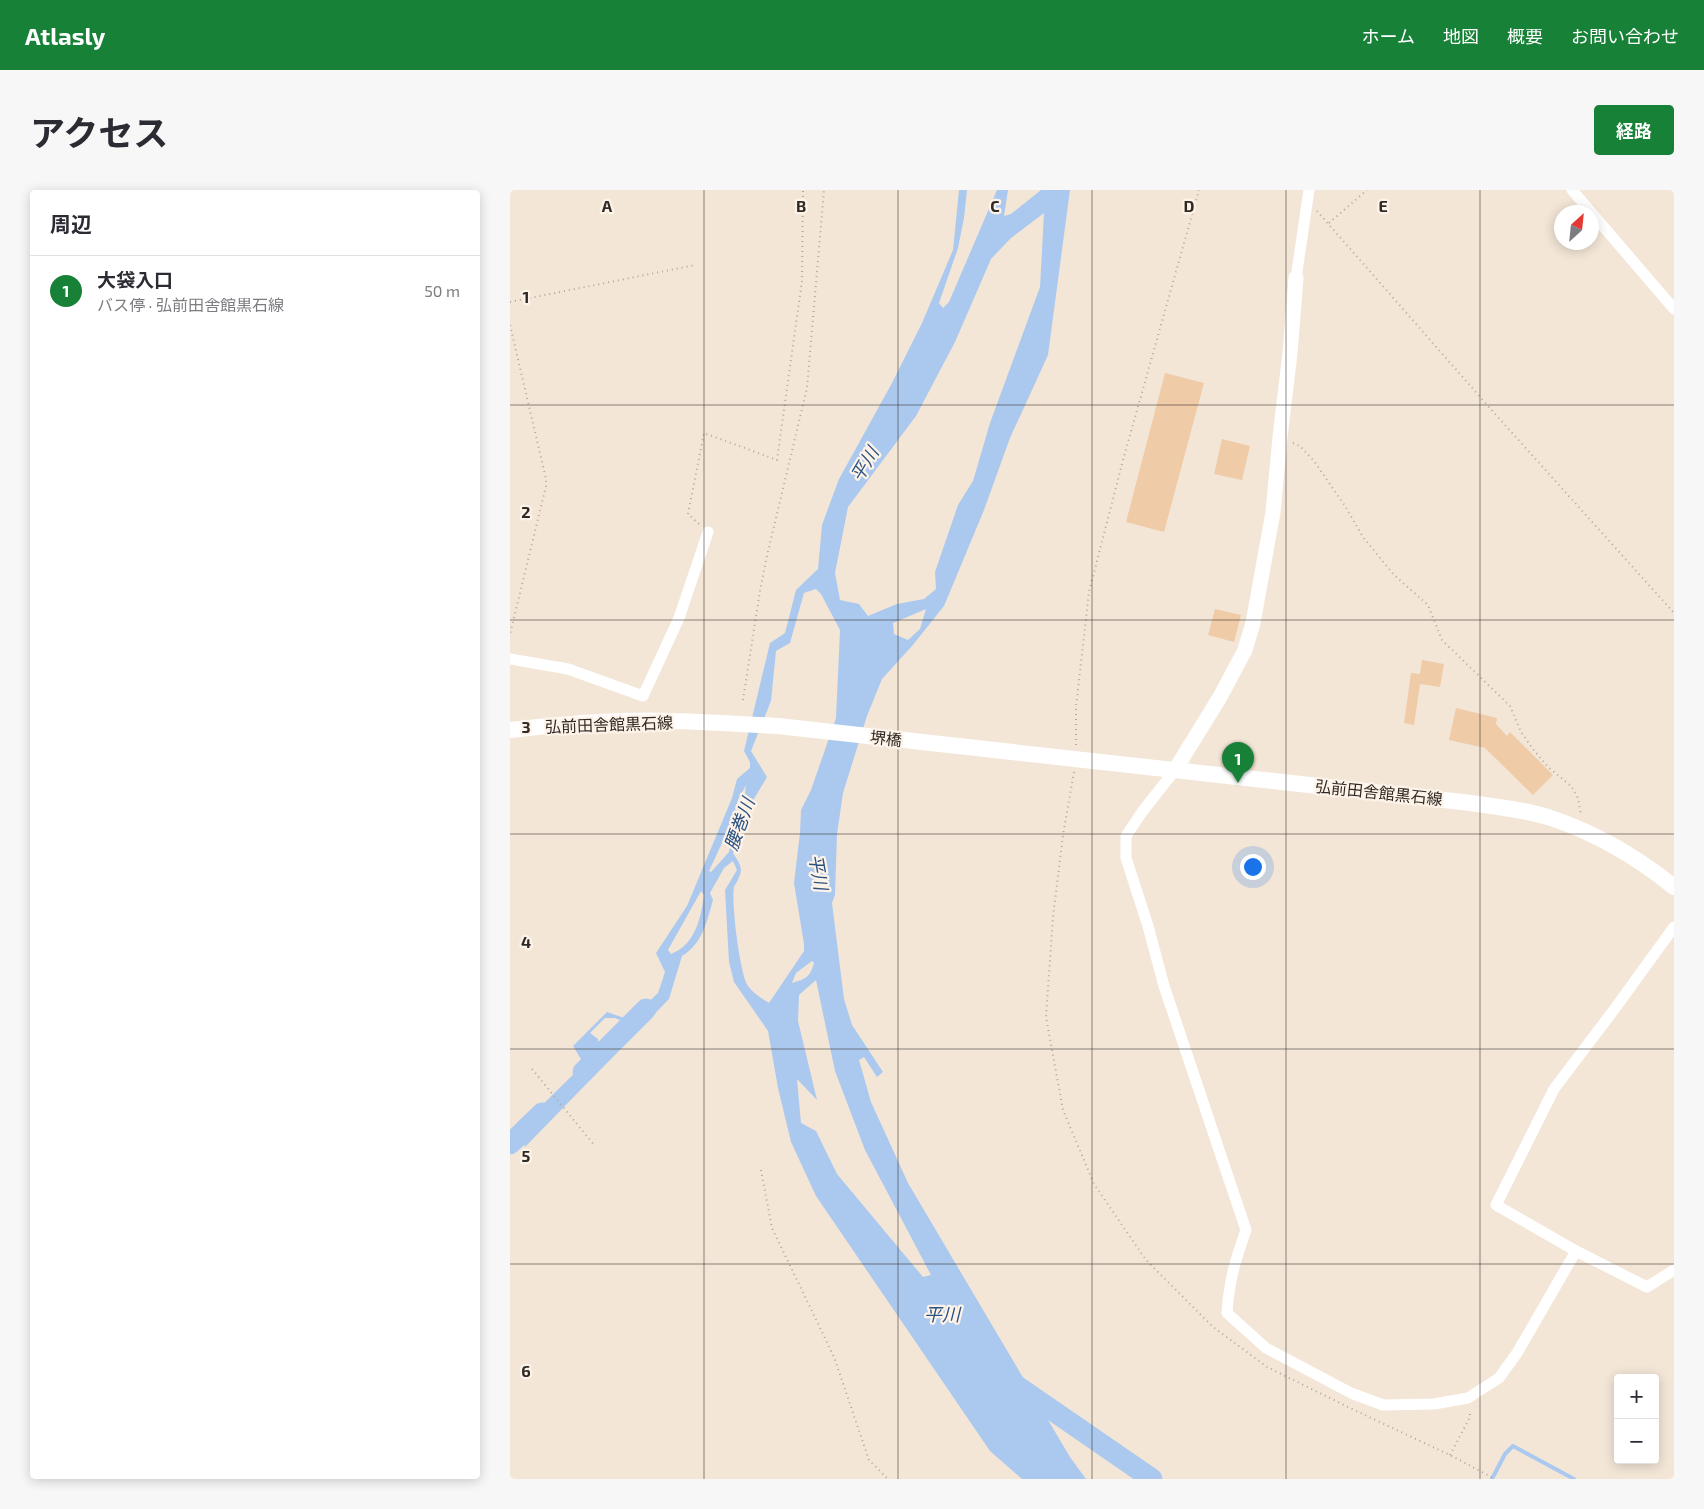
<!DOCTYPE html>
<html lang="ja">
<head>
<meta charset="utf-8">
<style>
	body { margin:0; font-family:"Exo 2","Noto Sans JP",sans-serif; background:#f7f7f7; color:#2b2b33 }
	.controls { position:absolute; right:15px; bottom:15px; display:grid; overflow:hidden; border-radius:5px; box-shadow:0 2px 12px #0003 }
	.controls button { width:45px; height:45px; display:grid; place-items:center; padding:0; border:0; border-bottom:1px solid #e1e1e2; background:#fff; color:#2b2b33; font:25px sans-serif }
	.compass { position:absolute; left:1044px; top:15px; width:45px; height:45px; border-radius:50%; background:#fff; box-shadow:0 2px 12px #0003; rotate:27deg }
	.you { position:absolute; left:742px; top:676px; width:18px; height:18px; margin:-12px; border:4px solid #fff; border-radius:50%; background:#1a73e8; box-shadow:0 0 0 8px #1a73e833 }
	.badge { display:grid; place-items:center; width:32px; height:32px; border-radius:50%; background:#178137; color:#fff; font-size:16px; font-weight:700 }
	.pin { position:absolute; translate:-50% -41px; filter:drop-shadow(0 1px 2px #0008) }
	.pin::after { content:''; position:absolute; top:26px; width:18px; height:15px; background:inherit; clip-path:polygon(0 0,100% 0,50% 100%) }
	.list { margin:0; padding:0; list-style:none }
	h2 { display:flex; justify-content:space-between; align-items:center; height:65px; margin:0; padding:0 20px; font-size:21px }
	h2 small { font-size:16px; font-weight:400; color:#7c7c81 }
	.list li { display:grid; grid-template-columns:32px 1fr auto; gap:15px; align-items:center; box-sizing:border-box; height:70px; padding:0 20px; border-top:1px solid #e1e1e2 }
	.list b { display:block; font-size:19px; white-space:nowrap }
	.list p { margin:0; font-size:16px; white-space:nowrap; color:#7c7c81 }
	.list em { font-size:16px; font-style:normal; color:#7c7c81 }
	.map { position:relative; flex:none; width:1164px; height:1289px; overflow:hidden; border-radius:5px }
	header { display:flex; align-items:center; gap:30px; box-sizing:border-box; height:70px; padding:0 25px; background:#178137; color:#fff }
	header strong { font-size:24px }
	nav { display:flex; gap:28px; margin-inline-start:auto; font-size:18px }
	.intro { display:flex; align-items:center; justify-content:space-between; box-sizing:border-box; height:120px; padding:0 30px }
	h1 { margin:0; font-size:35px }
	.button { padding:12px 22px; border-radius:5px; background:#178137; color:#fff; font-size:18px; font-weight:700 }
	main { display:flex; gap:30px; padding:0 30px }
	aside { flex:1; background:#fff; border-radius:5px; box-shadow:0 2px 12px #0003 }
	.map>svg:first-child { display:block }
</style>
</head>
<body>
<header>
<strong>Atlasly</strong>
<nav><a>ホーム</a><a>地図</a><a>概要</a><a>お問い合わせ</a></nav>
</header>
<div class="intro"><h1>アクセス</h1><a class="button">経路</a></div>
<main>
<aside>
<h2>周辺<small></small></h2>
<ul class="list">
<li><span class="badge">1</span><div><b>大袋入口</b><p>バス停 · 弘前田舎館黒石線</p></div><em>50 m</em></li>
</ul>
</aside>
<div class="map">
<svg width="1164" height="1289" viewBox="0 0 1164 1289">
	<rect width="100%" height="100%" fill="#f3e6d7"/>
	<path fill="#abc9ef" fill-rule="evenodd" d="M449 0H457L454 28 448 58 429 113 433 118 439 112 487 0H498L494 26 501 24 531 0H560L538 165 500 248 474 320 434 416 402 456 372 489 357 526 333 603 327 644 325 705 322 713 334 809 342 835 373 882 367 887 354 867 349 870 361 912 398 993 560 1267 576 1289H512L480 1261 306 1006 281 952 268 898 258 841 224 792 219 772 215 700 227 680 223 671 214 678 200 703 203 710C197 732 192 754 172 766L159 809 15 957 7 932 22 925 74 874 63 856 97 822 120 830 148 803 155 782 146 763 177 716 222 608 227 589 240 578V572L234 561 260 453 275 443 286 400 308 379 312 335 329 289 382 193 412 133 443 60ZM534 23 530 97 480 233 463 291 448 315 425 382 426 399 414 409 387 414 358 426 349 414 330 410 325 383 338 317 406 226 445 152 481 69 501 48ZM306 399 311 404 330 440 326 528 301 600 291 620 290 643 284 693 294 754V761L259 813C251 808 243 803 238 796 230 786 221 712 224 697 225 694 228 691 229 687 234 678 228 671 223 663L241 614 257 587 241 561 261 511 266 461 280 453 294 403ZM416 419 410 439 398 450 384 444 383 433ZM236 595 234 612 223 642 219 662 201 682 199 681 220 636 228 610ZM191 701 194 705C191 728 185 755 161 764L158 760ZM302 771 304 773C300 787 296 789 282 793L286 783ZM306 790 325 881 355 960 421 1085 413 1087 327 984 306 941 291 933 287 889 307 910 288 831 289 805ZM95 828H105L116 833V843L99 862 89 861 88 849 80 843Z"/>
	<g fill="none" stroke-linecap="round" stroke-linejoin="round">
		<path stroke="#abc9ef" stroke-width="4" d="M982 1289 995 1264 1003 1256 1064 1289"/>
		<path stroke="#abc9ef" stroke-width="21" d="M73 882 136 819
			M0 954 32 923
			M504 1194 642 1289"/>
	</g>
	<path fill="#efcba7" d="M655 183 694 193 654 342 616 332Z
		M712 249 740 256 732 290 704 284Z
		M705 419 731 425 724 452 698 445Z
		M912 470 934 474 930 497 910 494 904 535 894 533 901 483 910 484Z
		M946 518 987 528 986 534 997 546 1000 542 1043 585 1023 605 975 558 939 550Z"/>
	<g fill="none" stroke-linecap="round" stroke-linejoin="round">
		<path stroke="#b1a79b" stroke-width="2" stroke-dasharray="1 4" stroke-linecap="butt" d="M807 21 978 216 1164 423
			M819 33 857 0
			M0 112 185 75
			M0 135 36 289V296L0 444
			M783 253 790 256 804 271 835 316 853 347 884 385 918 415 932 450 1000 516 1011 542 1023 559 1038 577 1061 596 1068 608 1071 624
			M189 334 178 324 194 243 267 270 292 91 293 0
			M233 510 250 401 256 370 297 198 314 0
			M566 555V517L579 402 613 270 689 0
			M564 582 553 645 543 727 536 827 553 920 584 994 636 1070 703 1137 757 1177 840 1218 944 1267 985 1289
			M22 879 85 956
			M251 980 262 1038 324 1167 359 1270 378 1289
			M940 1265 960 1227V1221"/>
		<path stroke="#fff" stroke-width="11" d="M1062 0 1164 119
			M786 88 799 0
			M0 469 58 479 133 506 169 428 198 342
			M665 580 632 622 616 646V668L638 736 654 796 736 1040C725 1071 719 1091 717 1123L756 1158 841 1203 873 1215 924 1214 958 1208 989 1188 1007 1163 1066 1061
			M1164 737 1106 817 1044 899 986 1015 1066 1061 1137 1097 1164 1080"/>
		<path stroke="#fff" stroke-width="15" d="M665 580 710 507 735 460 743 433 763 322 770 247 780 163 786 88"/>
		<path stroke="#fff" stroke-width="16" d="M0 540C53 534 107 529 161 531 197 532 232 534 268 536L961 613C988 617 1017 620 1044 629 1087 644 1128 668 1164 697"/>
	</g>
	<path fill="none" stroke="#2f2a25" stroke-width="1" stroke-opacity="0.55" d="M194 0V1289M388 0V1289M582 0V1289M776 0V1289M970 0V1289M0 215H1164M0 430H1164M0 644H1164M0 859H1164M0 1074H1164"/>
	<g text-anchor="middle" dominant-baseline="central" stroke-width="4.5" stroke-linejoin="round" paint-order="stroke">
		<g font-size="16" fill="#2f2a25" stroke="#fef3e8">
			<text transform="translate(99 534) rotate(-2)">弘前田舎館黒石線</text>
			<text transform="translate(376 548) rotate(6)">堺橋</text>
			<text transform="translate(869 602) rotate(6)">弘前田舎館黒石線</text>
		</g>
		<g font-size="18" font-style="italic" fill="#295181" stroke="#fef3e8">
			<text transform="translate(354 274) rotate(-59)">平川</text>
			<text transform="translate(229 634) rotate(-70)">腰巻川</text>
			<text transform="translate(309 682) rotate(80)">平川</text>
			<text x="432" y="1124">平川</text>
		</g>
	</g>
	<g font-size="16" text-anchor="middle" font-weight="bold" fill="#2f2a25" stroke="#fef3e8" stroke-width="4.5" stroke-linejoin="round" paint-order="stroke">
		<text x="97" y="22">A</text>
		<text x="291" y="22">B</text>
		<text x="485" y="22">C</text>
		<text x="679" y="22">D</text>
		<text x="873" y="22">E</text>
		<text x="16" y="113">1</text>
		<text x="16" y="328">2</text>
		<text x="16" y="543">3</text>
		<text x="16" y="758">4</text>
		<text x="16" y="972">5</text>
		<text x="16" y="1187">6</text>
	</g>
</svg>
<div class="controls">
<button>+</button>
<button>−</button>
</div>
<svg class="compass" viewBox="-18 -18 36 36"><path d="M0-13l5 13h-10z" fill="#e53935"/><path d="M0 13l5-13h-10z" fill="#7c7c81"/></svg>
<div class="you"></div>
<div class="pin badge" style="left:728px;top:593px">1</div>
</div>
</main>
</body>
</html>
